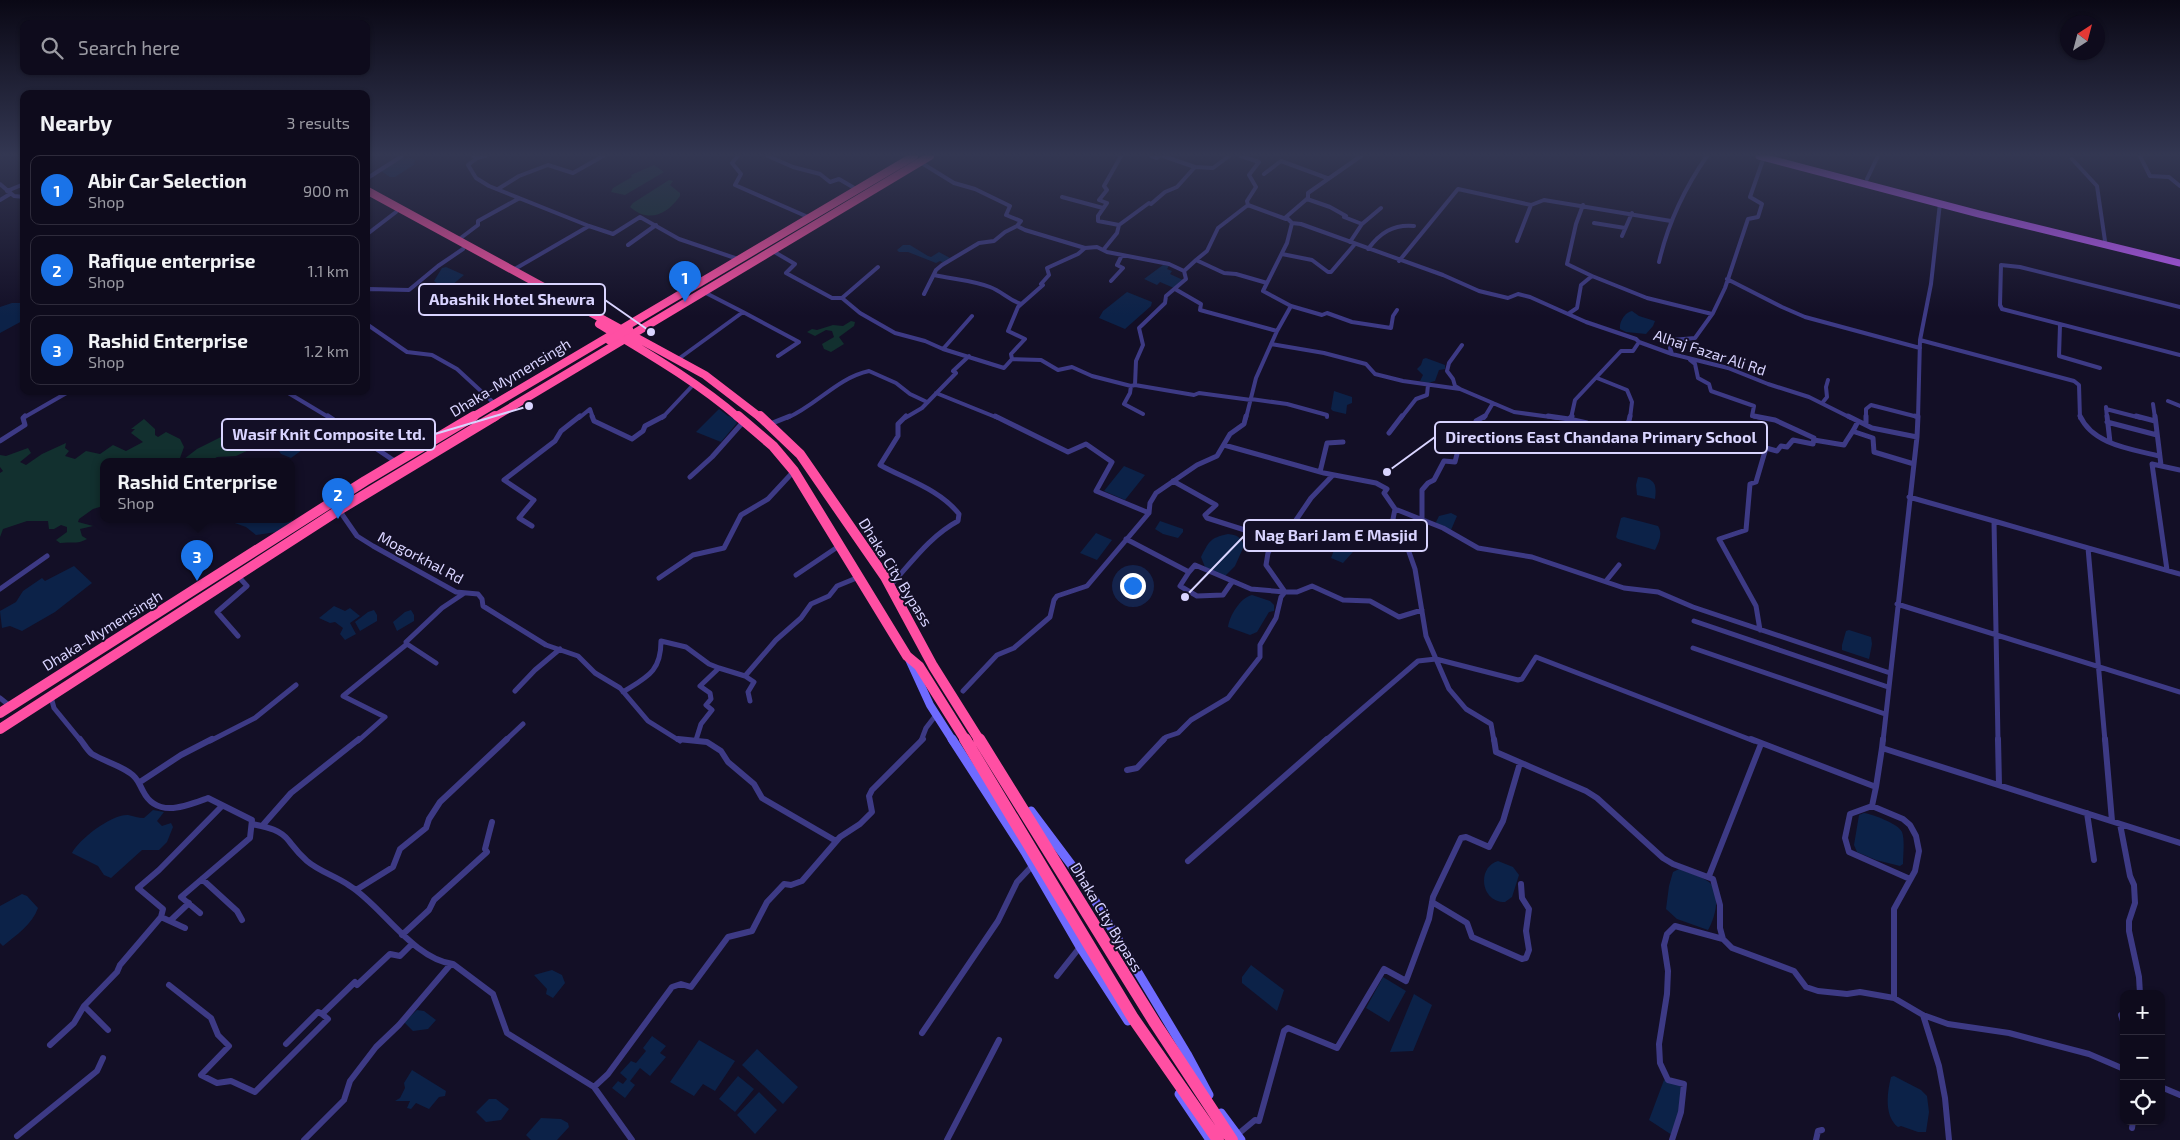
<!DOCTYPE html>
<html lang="en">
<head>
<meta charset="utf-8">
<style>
	body { margin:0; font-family:"Exo 2",sans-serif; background:#1c1929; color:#f1f3f6 }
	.controls { position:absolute; right:15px; bottom:15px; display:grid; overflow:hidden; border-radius:10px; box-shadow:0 1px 4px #0004 }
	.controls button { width:45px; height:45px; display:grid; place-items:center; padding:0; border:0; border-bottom:1px solid #2e2b3b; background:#0e0b1c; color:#f1f3f6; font:25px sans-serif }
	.compass { position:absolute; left:2060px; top:15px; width:45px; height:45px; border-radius:50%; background:#0e0b1c; box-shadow:0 1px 4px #0004; rotate:36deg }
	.you { position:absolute; left:1132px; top:585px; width:18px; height:18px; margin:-12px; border:4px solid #fff; border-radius:50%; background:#1a73e8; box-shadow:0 0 0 8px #1a73e833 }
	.badge { display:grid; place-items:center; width:32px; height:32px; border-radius:50%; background:#1a73e8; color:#fff; font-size:16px; font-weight:700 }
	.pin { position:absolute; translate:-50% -41px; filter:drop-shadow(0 1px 2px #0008) }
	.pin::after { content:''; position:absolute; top:26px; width:18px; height:15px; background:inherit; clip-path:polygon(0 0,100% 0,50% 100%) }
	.popup { position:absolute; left:100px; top:458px; width:195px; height:65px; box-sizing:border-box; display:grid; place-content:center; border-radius:10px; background:#0e0b1c; filter:drop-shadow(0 1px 4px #0005); font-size:16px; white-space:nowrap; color:#9b9ba3 }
	.popup b { font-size:19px; color:#f1f3f6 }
	.popup::after { content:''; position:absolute; left:50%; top:100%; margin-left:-10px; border:10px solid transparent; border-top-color:#0e0b1c }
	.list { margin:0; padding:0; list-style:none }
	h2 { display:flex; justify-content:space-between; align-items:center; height:65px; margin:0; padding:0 20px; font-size:21px }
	h2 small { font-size:16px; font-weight:400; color:#9b9ba3 }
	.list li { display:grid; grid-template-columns:32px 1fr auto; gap:15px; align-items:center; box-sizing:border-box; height:70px; margin:0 10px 10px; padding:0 10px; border:1px solid #2e2b3b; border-radius:10px }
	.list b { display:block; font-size:19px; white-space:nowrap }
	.list p { margin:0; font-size:16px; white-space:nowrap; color:#9b9ba3 }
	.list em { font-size:16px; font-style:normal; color:#9b9ba3 }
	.icon { flex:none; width:28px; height:28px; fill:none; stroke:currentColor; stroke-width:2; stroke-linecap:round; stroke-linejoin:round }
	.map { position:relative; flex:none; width:2180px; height:1140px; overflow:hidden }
	.search { position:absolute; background:#0e0b1c; box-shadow:0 1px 4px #0004; left:20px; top:20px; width:350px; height:55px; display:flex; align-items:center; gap:12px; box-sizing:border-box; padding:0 18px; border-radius:10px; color:#9b9ba3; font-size:19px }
	.panel { position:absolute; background:#0e0b1c; box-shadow:0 1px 4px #0004; left:20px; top:90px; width:350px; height:305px; border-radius:10px }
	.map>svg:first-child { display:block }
</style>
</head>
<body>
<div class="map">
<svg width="2180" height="1140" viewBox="0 0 2180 1140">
	<rect width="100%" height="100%" fill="#130f26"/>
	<path fill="#12302f" d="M654 165 664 172 625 195 611 192 613 188 632 177 631 175Z
		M669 180 673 181 670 185 680 193V196C667 215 648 223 630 207L633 203Z
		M851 321 855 322 854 326 839 337 844 344 831 352 824 349 822 344 834 337 832 331 826 330 815 336 807 332 812 329 817 330 833 325 843 326Z
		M144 419 155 429V435L158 437 166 432 180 439 184 447 180 458 185 462H103V506L93 509 79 519 78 522 93 526 80 529 82 536 87 539C76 545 71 541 60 543L56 540 67 532V527L61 525 54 529H49L48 521H27L3 529 0 537V473L3 471 0 467V455L6 456 28 448 31 453 20 462 26 465 42 454 66 443 65 448 69 451 65 456 75 459 86 451 100 454 113 445 126 451 143 442 131 433 135 429H131Z
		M223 436H231L241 445 251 444 249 450 236 456 217 457 210 462H188L189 461 184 459 197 449Z"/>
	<path fill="#0c2248" d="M401 158 414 159 416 161 413 163 415 164 395 177H390L381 171Z
		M903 245H910L928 256 931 257 939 252 950 258 944 263 940 261 936 263 908 252H899L897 250Z
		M1163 265 1169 266 1167 269 1172 271 1170 274 1183 280 1174 288 1160 282 1157 285 1144 279Z
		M446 267 464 275 445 291 435 295 433 293 439 289 437 287 439 285 434 281 442 268Z
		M1127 292 1152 302 1151 306 1125 329 1099 318 1103 311Z
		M12 303H24V320L0 333V307Z
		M1632 311 1639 316 1655 321 1653 326 1646 334 1626 332 1620 329C1619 322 1625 312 1632 311Z
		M1426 358 1445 365V369L1439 370 1435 381 1428 383 1420 381 1423 375 1417 369 1421 365 1423 359Z
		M1334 391 1352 397V403L1347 405 1346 414 1333 411 1331 409Z
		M719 409 728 416 733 417 737 423 721 442 696 432Z
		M307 431 314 432 320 437 291 458 281 454 279 451C283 443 297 433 307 431Z
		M1124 466 1145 475 1125 500 1104 491Z
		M1638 477C1655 478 1657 484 1655 499L1637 495 1636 485Z
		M291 504 295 508 292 515V522L277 532 256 535 246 527 232 522 233 520H291Z
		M1451 513 1457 516 1451 530 1437 525 1436 522 1439 516Z
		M1624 517 1658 526C1663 534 1659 542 1655 550L1618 539 1616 537 1621 518Z
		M1160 521 1183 529V532L1178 538 1163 534 1155 529Z
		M1096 533 1112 540 1097 560 1080 553Z
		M1228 534C1237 535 1241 537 1244 546L1235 566 1224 577 1205 567 1201 557C1209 542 1209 538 1228 534Z
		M1345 536 1352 537 1361 543 1343 563 1331 558 1336 545Z
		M74 566 92 583 55 612 22 631 10 626 2 628 0 611 16 602 23 591 42 578 45 581Z
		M1252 595 1270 601 1274 605V611L1269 612 1257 632 1250 635 1228 627C1230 615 1240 598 1252 595Z
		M334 606 345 611 350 608 360 616 350 623 356 634 345 640 340 634 343 628 335 622 330 623 319 618Z
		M374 610 377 615V621L360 631 355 622 368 612Z
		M411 610 414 615V621L397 631 393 622 405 612Z
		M1849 630 1871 637 1872 644 1869 659 1842 650V645L1846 631Z
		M153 810 164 812 157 821 162 826 171 823 173 827 167 842 159 850H142L111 878 104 875 98 866 72 853C79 839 112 814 128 815 134 816 138 818 144 818Z
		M1864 813C1872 814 1899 824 1902 832 1905 840 1903 855 1903 864L1900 866 1876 860 1857 852 1854 845 1859 815Z
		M1498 861 1513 867 1519 875 1512 897 1505 902C1480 902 1477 867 1498 861Z
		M1679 869C1689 873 1701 876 1709 882 1722 893 1715 918 1708 930L1677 919 1666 909 1669 886 1673 872Z
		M22 894 27 896 38 908C32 925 16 935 3 946L0 943V906Z
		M1251 965 1284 990 1277 1011 1242 983V977Z
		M552 970 562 975 565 983 553 998 546 994 547 989 534 975Z
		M1383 977 1406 991 1389 1022 1366 1008Z
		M1414 994 1432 1005 1413 1051 1390 1052Z
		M417 1010 424 1011 436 1020 428 1029 413 1031 404 1022Z
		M652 1036 666 1046 660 1053 666 1057 650 1076 640 1068 630 1081 635 1085 625 1098 612 1088 618 1081 623 1084 627 1079 620 1073 631 1061 636 1063 646 1051 643 1048Z
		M699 1040 735 1061 715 1091 703 1084 694 1096 670 1082Z
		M757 1049 798 1087 783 1104 742 1065Z
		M412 1070 446 1091 445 1096 439 1097 429 1109 416 1103 411 1109 407 1108 410 1101H395L400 1098 405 1088 404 1083Z
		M738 1076 754 1089 735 1112 719 1099Z
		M1894 1076 1921 1090 1927 1096 1929 1112 1926 1132H1918L1901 1126 1898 1127C1884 1116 1887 1093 1891 1077Z
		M1664 1080C1669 1082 1675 1083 1679 1085 1688 1091 1674 1126 1672 1135L1649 1120Z
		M759 1092 777 1110 755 1134 737 1115Z
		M489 1099H496L509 1109 501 1120 486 1122 476 1112Z
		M541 1118 561 1119 568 1123 569 1127 557 1140H531L526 1135Z"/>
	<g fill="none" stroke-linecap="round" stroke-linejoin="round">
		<path stroke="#3d3a85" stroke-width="4" d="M473 156 477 158 468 165 476 178 489 186 589 226 513 270
			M738 156 732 163 741 174 735 185 808 217
			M768 156 793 167 820 174 830 182 839 179 856 189
			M1151 156 1157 158 1159 156
			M1163 156 1195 167
			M2140 156 2150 176 2169 177 2180 186
			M477 158 485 156
			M2072 159 2097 186 2105 241
			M920 162 954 183 975 189 1010 206 1006 215 1021 221 1017 226 1025 230 1085 248 1097 247 1107 252 1169 264 1184 271 1186 279 1166 296 1165 303 1139 328 1143 345 1136 361 1135 385
			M1264 174 1281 161 1327 178
			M366 179 402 156
			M1867 179 1878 156
			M0 184 14 196 24 197
			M498 189 519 176 548 165 573 173 603 156
			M7 191 24 184
			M1062 197 1103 208
			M1307 199 1330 207 1346 216 1344 217 1362 224 1381 208
			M0 200 10 194
			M1248 205 1286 219
			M1583 205 1576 224 1567 264 1592 276
			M1292 223 1301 224 1443 275 1479 291 1508 298 1518 294 1530 297 1586 322 1636 339 1639 342
			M1594 223 1625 228
			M1119 225 1098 221V216L1107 203 1099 200 1107 190 1104 186 1121 156
			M589 226 613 234 640 217 679 239 738 259
			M366 235 396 212
			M1622 236 1632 213
			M458 240 478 225V221L518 199
			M1517 241 1531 205 1544 200 1671 221
			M1350 242 1362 224
			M628 245 656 225
			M1104 249 1117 233 1119 225 1149 203 1151 204 1165 192 1177 187 1195 167 1213 168 1229 156
			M1368 249C1380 233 1393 224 1414 226
			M771 250 795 264 786 273 832 298H842L860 313 895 333 925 341 943 349 1004 368 1012 359 1011 354 1025 339 1008 331 1018 307 1043 285 1041 284 1049 275 1047 268 1078 254 1085 248
			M1282 254 1312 260 1328 272H1331L1355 244
			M1196 260 1207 251 1218 228 1248 205 1247 201 1256 187 1249 175 1259 162 1241 156
			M1399 261 1458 189 1531 205
			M1659 262C1668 223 1684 189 1707 156
			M1184 271 1196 260 1224 273 1236 274 1267 283
			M934 275C952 279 972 280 990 287 1003 292 1007 299 1021 304
			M1727 279 1782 307 1805 317 1920 348
			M1111 281 1123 268 1117 265 1122 255
			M1175 289 1201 304 1200 310 1277 331 1256 378 1246 418
			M366 291 369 289 409 290 438 266 463 249
			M924 294 936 270 942 265 979 243 994 241 1005 232 1017 226
			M842 298 878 267
			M1291 306 1322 315 1327 313 1352 322 1391 328 1393 316 1397 310
			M2180 307 2020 267 2001 265 2000 305 2002 309 2180 355
			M515 309 539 292
			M743 312 799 342 778 356
			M1568 314 1577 308 1581 285 1592 276 1647 298 1712 314
			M368 325 407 352 432 355 457 369 495 404
			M2060 325 2059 356 2100 368
			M1277 331 1291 306 1263 291 1287 243 1292 223 1286 217 1308 198V193L1361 156
			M1920 340 2074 381 2079 385 2080 418
			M1271 344 1324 353 1366 364 1375 374 1403 381 1460 389 1514 412 1558 418
			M943 349 972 316
			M1672 354 1670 348 1672 340 1695 338 1713 313 1725 288 1748 219 1758 217 1762 204 1750 197 1764 157
			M1012 359 1041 360 1058 370 1072 367 1092 376 1131 386 1135 385 1194 395 1199 393 1251 400
			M677 360 743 312 702 291
			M1690 360 1695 364 1698 378 1709 384 1711 391 1754 406 1752 416 1761 418
			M1597 378 1627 390 1632 402 1630 418
			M1131 386 1130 393 1124 404 1143 414
			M1460 389 1455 386 1453 379 1447 371 1449 363 1462 345
			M285 391 330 418
			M936 393 998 418
			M1251 399 1287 404 1327 415V417
			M2168 401 2180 406
			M1823 402 1827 397 1826 387 1828 380
			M2153 404 2155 418
			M2106 407 2107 418
			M2106 409 2141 418
			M23 418 70 391
			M579 418 590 409 593 418
			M662 418 694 384
			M787 418C817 405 837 378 869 371L896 383 910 394 927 402
			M905 418 922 408 956 373 953 371 969 356
			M1401 418 1416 399 1427 395 1428 385
			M1484 418 1493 403
			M1571 418 1575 400 1621 351H1633L1639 342 1672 354 1728 368 1768 384 1809 397 1851 418
			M1866 418V409L1871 405 1918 417
			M1918 418 1920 340 1931 284 1940 203"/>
		<path stroke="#3d3a85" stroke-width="5" d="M328 416 396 462
			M592 416 594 421 632 439 643 431 645 426 664 416
			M995 416 1068 452 1086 444 1112 462 1096 491 1149 513
			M1548 416 1569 419 1572 416
			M1754 416 1775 420 1814 438 1813 444 1793 440 1787 447 1781 446 1777 451 1766 448 1756 482 1750 484 1746 530 1719 539 1756 606 1760 630
			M1848 416 1872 428 1917 437
			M1866 416V425
			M1915 416 1918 417
			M2080 416C2093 445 2132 449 2159 456
			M2107 416 2110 442
			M2136 416 2155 421
			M2155 416 2161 465
			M1569 419 1587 423 1642 446
			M2107 422 2157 435
			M770 424 790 416
			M1855 432 1873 438 1874 452 1914 464
			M1389 433 1402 416
			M1619 436 1629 421 1630 416
			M1814 440 1844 445C1849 436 1854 431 1858 421
			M0 441 25 425 23 418 25 416
			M1224 445 1324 473 1376 483 1387 489 1384 493 1395 509 1393 519 1403 535 1415 569 1426 636 1449 689 1466 709 1491 724 1494 741
			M1320 472 1327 443 1343 442
			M690 477 712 457 744 421
			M1173 481 1216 505 1205 515 1207 518 1248 531 1279 545 1311 498 1333 475
			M1909 497 1994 521
			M1395 509 1443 528 1478 548 1532 557 1624 588 1658 592 1693 607 1890 673
			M339 510 357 536 373 546 456 592 478 594 482 599 483 606 546 645 578 656 595 673 620 688 648 721 680 741
			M1422 520V490L1428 483 1434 480 1444 461 1455 462 1459 446 1469 440 1476 421 1485 416
			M532 526 519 518 534 500 504 480 555 441 561 431 580 416
			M1126 539 1189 572 1195 565 1251 589 1285 592 1266 565 1268 553 1273 544
			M2167 570 2152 464 2180 470
			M1189 572 1180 586 1197 596 1223 595 1232 582
			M237 575 247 586 217 612 238 636
			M796 575 839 546
			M659 578 693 555 724 548 741 515 768 499 794 471
			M1606 581 1619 565
			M890 586C911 563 930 536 958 521L959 514C939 489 907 480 880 465L898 436V424L906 416
			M0 589 47 556
			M1897 604 2180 692
			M1694 621 1888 687
			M407 644 406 642 442 608 463 594
			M1693 648 1885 714
			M515 691 535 670 560 649
			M963 691 997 655 1014 648 1050 617 1054 600 1057 596 1087 586 1149 513 1150 503 1156 493 1197 465 1217 456 1230 434 1244 424 1246 416
			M623 692C647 677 661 672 661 641L686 647 709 664 719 668
			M51 697 54 708 81 741
			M0 698 10 706
			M750 701 748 692 754 682 745 676 776 640 801 618 811 604 829 596 837 586 859 577
			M696 740 701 724 712 710 706 705 711 699 710 693 700 686 719 668 745 676
			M210 741 255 718 296 685
			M358 741 385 717 343 696 407 644 436 663
			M505 741 523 724
			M921 741 926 728 936 715
			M1163 741 1166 737 1178 733 1191 720 1228 698 1260 657V645L1276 618 1281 597 1285 592H1297L1312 586 1343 600 1370 601 1399 617 1422 610
			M1325 741 1418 661 1436 659 1518 680 1522 679 1536 657 1754 741
			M1883 741 1917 437 1918 416
			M1998 741 1994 521 2088 548
			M2105 741 2088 548 2180 574"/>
		<path stroke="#3d3a85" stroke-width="6" d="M80 739C84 744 87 750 92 754 104 761 119 765 130 773 138 778 139 784 143 791 157 819 186 806 208 798L252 820 250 838 181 897 200 913
			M678 739 707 742 721 751 728 762 754 784 762 798 836 841
			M1494 739 1496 752 1586 791 1597 798 1663 858 1673 864 1713 879 1720 905V928L1723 939 1732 948 1794 971 1806 987 1818 991 1847 994 1860 992 1894 998 1923 1015 1948 1024 2009 1033 2089 1054 2124 1069
			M1751 739 1876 787 1882 748 2180 843
			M1998 739 1999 785
			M2105 739 2112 821
			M1882 748 1883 739
			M1127 770 1137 768 1164 739
			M140 782 181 755 212 739
			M1876 787 1872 806 1903 819 1910 825 1916 836 1919 851 1915 871 1894 909V998
			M1872 806 1850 814 1845 838 1849 852 1910 879
			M2087 813 2094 860
			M252 824C266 827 280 829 289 841 296 850 298 853 307 861 320 872 336 876 350 886 382 906 413 959 453 964L493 994 507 1033 594 1087 632 1140
			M2120 824 2130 876 2134 885 2135 903 2129 921V931L2139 977 2140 994
			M262 826 291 793 359 739
			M1188 861 1327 739
			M1709 876 1761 744
			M202 879 237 911 242 920
			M356 890 393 867 400 849 426 828 429 819 440 802 507 739
			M1432 902 1467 923 1472 937 1522 959 1526 958 1529 950 1526 931 1529 909 1522 898 1521 884
			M161 917 185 928
			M170 921 189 903
			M402 935 429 910 434 900 487 852 485 849 492 822
			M1057 976 1080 947
			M169 985 211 1018 218 1035 229 1046 201 1075 217 1083 231 1081 255 1092 328 1019 322 1014
			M2124 1013 2121 1015 2124 1024
			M1923 1015 1939 1066 1945 1098 1949 1140
			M108 1030 84 1006 117 972 120 965 161 917 163 909 138 888 159 870 222 806
			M922 1033 998 921 1017 882 1033 865
			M286 1044 318 1012 322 1014 355 982 357 985 390 954 400 956 412 944
			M50 1045 74 1023 84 1006
			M594 1087 608 1074 672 987 681 984 691 987 728 937 752 931 767 902 784 884 791 885 802 881 840 837 860 824 872 812 869 796 872 790 923 739
			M2161 1087 2180 1095
			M2132 1128 2133 1121
			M1237 1135 1255 1120 1259 1121 1284 1031 1288 1028 1337 1048 1384 969 1406 981 1429 919 1433 897 1461 838 1466 837 1489 847 1503 821 1520 763
			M17 1136 97 1071 103 1058
			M304 1140 344 1100 350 1081 376 1047 399 1025 451 964
			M947 1140 999 1040
			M1672 1140 1681 1112 1684 1084 1668 1080 1660 1063 1659 1044 1667 994 1668 971 1664 945 1667 934 1675 926 1723 939
			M1816 1140 1818 1131 1822 1130"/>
		<path stroke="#6f6bff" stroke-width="8" d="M908 657 930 705 953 741"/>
		<path stroke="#6f6bff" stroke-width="9" d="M952 739 1025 852 1080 947 1128 1021
			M1031 811 1082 879 1187 1054 1209 1095
			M1179 1094 1210 1140
			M1221 1113 1241 1140"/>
		<path stroke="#c25bff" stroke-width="7" d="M1759 156 1979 214 2180 263"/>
		<path stroke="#ff4fa3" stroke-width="8" d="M366 190 705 375 761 418
			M599 324C647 353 696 381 739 418
			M471 418 914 156
			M493 418 930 156"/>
		<path stroke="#ff4fa3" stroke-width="10" d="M738 416 773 446 794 471 907 656 919 666 966 741
			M760 416 800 454 885 577 933 666 980 741
			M0 713 365 481 474 416
			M0 729 339 510 495 416"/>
		<path stroke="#ff4fa3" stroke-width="12" d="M965 739 1133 1018 1218 1140
			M979 739 1155 1023 1232 1140"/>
		<path stroke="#ff4fa3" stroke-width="8" d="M609 340 629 329"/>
	</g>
	<linearGradient id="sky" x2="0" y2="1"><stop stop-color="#0a0815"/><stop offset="0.49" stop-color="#333752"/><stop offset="1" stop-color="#333752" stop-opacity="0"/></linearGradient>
	<rect width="2180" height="316" fill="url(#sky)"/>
	<g text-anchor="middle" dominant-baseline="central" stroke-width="4" stroke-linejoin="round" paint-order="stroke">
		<g font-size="15" fill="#d9d4ff" stroke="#130f26">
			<text transform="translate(1710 352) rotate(18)">Alhaj Fazar Ali Rd</text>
			<text transform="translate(510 377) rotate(-31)">Dhaka-Mymensingh</text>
			<text transform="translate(421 557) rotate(28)">Mogorkhal Rd</text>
			<text transform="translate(896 572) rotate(58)">Dhaka City Bypass</text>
			<text transform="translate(102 630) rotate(-32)">Dhaka-Mymensingh</text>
			<text transform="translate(1107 917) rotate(59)">Dhaka City Bypass</text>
		</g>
	</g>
	<path fill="none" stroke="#d9d4ff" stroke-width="2" d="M651 332L605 300M529 406L435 434M1387 472L1435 437M1185 597L1244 536"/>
	<g fill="#d9d4ff" stroke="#130f26" stroke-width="2">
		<circle cx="651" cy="332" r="5"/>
		<circle cx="529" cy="406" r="5"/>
		<circle cx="1387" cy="472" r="5"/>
		<circle cx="1185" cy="597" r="5"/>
	</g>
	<g fill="#130f26" stroke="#d9d4ff" stroke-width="2">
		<rect x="419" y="284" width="186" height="31" rx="5"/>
		<rect x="222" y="419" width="213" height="31" rx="5"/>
		<rect x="1435" y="422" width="332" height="31" rx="5"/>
		<rect x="1244" y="520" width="183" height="31" rx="5"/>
	</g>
	<g font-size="16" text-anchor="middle" font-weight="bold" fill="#d9d4ff">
		<text x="512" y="305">Abashik Hotel Shewra</text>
		<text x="329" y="440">Wasif Knit Composite Ltd.</text>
		<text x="1601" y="443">Directions East Chandana Primary School</text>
		<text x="1336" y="541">Nag Bari Jam E Masjid</text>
	</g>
</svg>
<div class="controls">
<button>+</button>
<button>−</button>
<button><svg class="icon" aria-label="locate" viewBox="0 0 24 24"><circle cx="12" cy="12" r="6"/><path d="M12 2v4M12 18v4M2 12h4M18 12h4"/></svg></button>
</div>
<svg class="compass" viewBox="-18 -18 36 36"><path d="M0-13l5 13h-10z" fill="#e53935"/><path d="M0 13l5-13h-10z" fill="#9b9ba3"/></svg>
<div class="you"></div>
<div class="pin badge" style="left:685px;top:302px">1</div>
<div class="pin badge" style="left:338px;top:519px">2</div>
<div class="pin badge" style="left:197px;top:581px">3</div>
<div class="popup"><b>Rashid Enterprise</b>Shop</div>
<div class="search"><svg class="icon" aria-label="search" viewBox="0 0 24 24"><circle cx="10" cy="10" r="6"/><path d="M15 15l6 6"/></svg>Search here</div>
<section class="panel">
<h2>Nearby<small>3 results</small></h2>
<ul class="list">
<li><span class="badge">1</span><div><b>Abir Car Selection</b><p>Shop</p></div><em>900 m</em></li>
<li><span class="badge">2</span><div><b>Rafique enterprise</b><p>Shop</p></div><em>1.1 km</em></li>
<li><span class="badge">3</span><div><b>Rashid Enterprise</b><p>Shop</p></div><em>1.2 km</em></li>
</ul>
</section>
</div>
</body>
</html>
